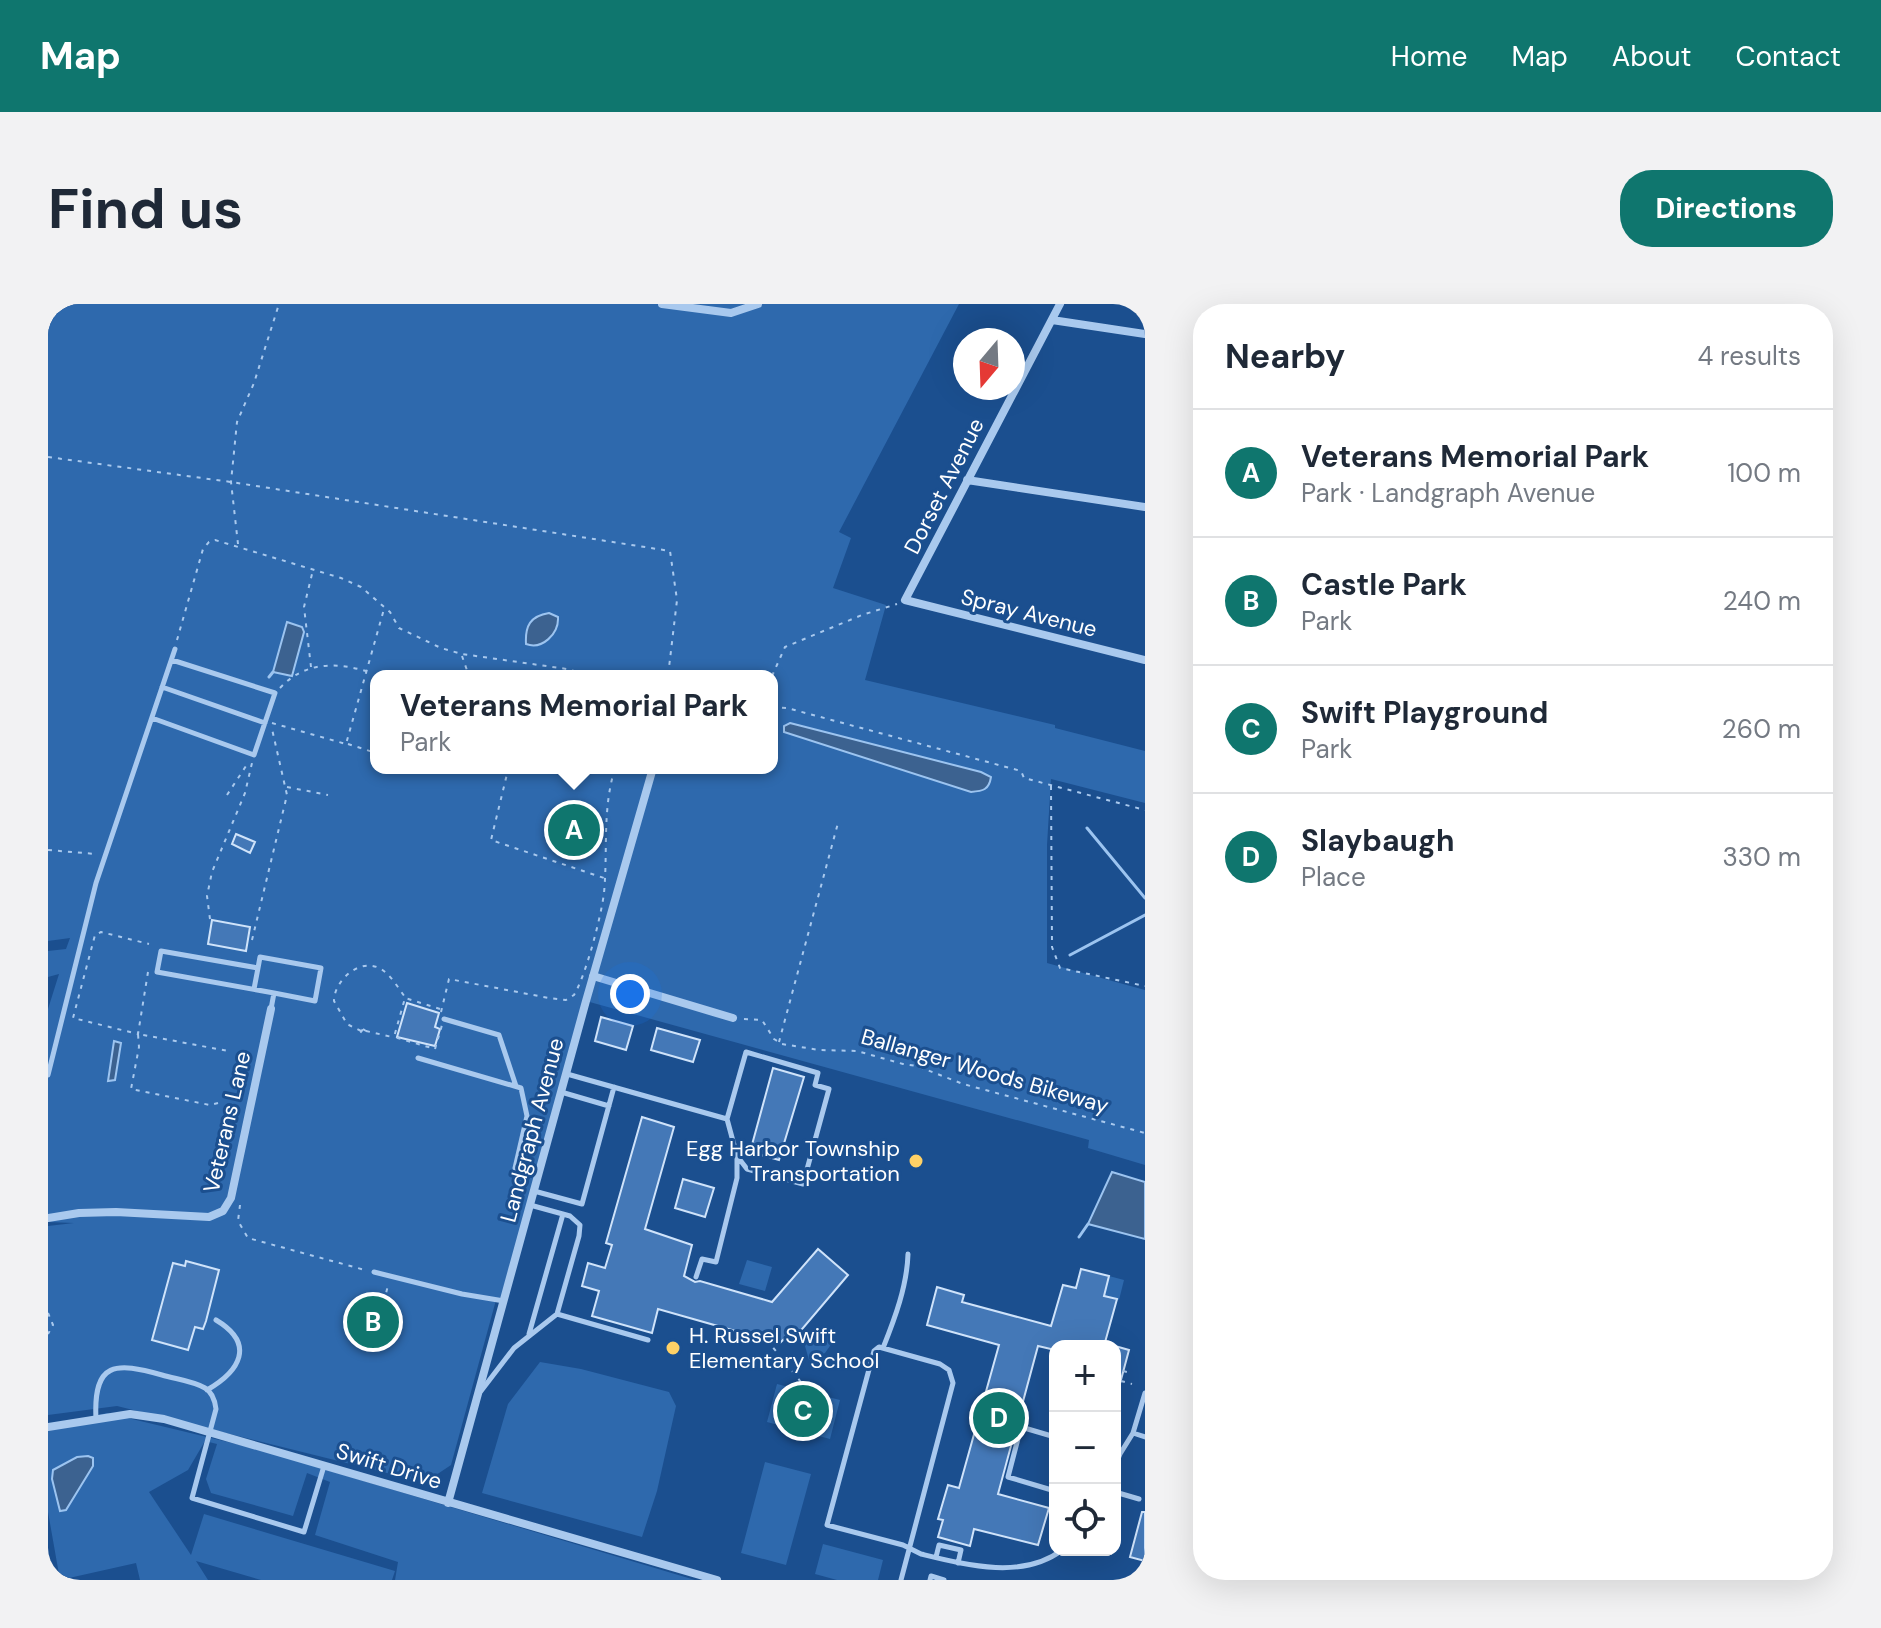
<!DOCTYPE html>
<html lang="en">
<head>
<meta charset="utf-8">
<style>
	body { margin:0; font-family:"DM Sans",sans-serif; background:#f2f2f3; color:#1f2937 }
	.controls { position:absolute; right:24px; bottom:24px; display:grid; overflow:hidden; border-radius:16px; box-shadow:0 8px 32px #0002 }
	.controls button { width:72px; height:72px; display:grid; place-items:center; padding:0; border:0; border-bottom:2px solid #e0e1e3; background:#fff; color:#1f2937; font:40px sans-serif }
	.compass { position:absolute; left:905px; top:24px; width:72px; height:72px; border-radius:50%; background:#fff; box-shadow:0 8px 32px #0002; rotate:199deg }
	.you { position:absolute; left:582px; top:690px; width:28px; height:28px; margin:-20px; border:6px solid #fff; border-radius:50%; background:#1a73e8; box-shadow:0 0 0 12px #1a73e833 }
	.badge { display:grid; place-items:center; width:52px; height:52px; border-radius:50%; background:#0f766e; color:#fff; font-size:26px; font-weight:700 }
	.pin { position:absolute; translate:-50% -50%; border:4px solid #fff; box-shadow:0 2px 8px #0006 }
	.popup { position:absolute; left:322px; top:366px; width:408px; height:104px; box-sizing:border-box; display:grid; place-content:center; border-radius:16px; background:#fff; filter:drop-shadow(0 2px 6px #0005); font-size:26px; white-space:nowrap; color:#747a83 }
	.popup b { font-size:30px; color:#1f2937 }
	.popup::after { content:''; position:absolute; left:50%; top:100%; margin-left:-16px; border:16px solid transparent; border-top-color:#fff }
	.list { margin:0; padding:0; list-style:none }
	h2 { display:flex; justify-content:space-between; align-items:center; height:104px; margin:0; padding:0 32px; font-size:34px }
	h2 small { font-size:26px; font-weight:400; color:#747a83 }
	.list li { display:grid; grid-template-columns:52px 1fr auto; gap:24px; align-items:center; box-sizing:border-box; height:128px; padding:0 32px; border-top:2px solid #e0e1e3 }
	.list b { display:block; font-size:30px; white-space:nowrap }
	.list p { margin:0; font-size:26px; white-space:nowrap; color:#747a83 }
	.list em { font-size:26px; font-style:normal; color:#747a83 }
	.icon { flex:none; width:44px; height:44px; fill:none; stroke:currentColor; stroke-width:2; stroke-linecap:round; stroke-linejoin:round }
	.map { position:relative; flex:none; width:1097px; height:1276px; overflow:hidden; border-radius:32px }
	header { display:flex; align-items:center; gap:48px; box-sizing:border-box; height:112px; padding:0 40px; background:#0f766e; color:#fff }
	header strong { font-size:38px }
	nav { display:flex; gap:44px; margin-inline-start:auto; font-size:28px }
	.intro { display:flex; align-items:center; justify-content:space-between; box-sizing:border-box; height:192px; padding:0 48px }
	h1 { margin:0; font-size:56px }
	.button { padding:20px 36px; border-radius:32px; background:#0f766e; color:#fff; font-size:28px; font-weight:700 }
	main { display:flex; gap:48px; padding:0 48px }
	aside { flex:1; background:#fff; border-radius:32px; box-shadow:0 8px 32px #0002 }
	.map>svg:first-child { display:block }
</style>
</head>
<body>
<header>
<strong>Map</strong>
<nav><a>Home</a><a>Map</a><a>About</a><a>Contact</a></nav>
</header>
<div class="intro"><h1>Find us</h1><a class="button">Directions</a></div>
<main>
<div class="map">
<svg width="1097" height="1276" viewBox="0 0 1097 1276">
	<rect width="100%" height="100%" fill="#1b4f8f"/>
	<path fill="#2e69ad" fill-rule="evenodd" d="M0 0H911L791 228 803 234 785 284 838 301 817 376 1007 421V424L1097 447V499L1003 475 999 541V659L1097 686V861L1040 844 1041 836 538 697 456 997 448 996 403 1161 382 1175 367 1176 69 1102 0 1111V922L26 919 0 918V705L11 670 0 673V647L18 645 22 634 0 637ZM328 372H724V464H328Z
		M699 956 724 963 717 987 691 980Z
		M1061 972 1076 976 1071 996 1056 992Z
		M773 1028 781 1030 784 1039 777 1049 761 1056 757 1042 764 1032Z
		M492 1058 533 1065 621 1088 628 1102 609 1187 594 1233 434 1189 460 1100Z
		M729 1080 792 1096 782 1135 719 1118Z
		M59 1109 209 1145 647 1276H347L350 1258 267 1231 282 1178 259 1169 245 1212 163 1189 158 1175 169 1140 157 1137 140 1166 101 1188 143 1251 156 1210 347 1267 344 1276H213L148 1257 160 1276H92L88 1259 12 1276 0 1208V1122Z
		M717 1158 763 1170 738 1261 693 1249Z
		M775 1240 835 1256 830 1276H789L767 1270Z"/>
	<path fill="#3c6290" stroke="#9cc4f0" stroke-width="2" d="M501 309 510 313C511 330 494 346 478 340 477 322 482 312 501 309Z
		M239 318 254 323 256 328 244 372 225 368Z
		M742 419 933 468 943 473C941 486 935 487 923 488L736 428V422Z
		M66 737 73 739 67 776 60 777Z
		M1064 868 1097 878V935L1040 920Z
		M40 1152 45 1154V1162L18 1206 12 1207 4 1175 5 1166 29 1153Z"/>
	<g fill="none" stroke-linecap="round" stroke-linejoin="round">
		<path stroke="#9cc4f0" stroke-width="3" d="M221 373 225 368
			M1039 524 1097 594
			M1022 651 1097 611
			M1031 933 1040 920"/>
	</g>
	<path fill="#4478b7" stroke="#cfe3fa" stroke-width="2" d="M188 530 207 538 202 549 184 540Z
		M164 616 202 623 198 647 160 640Z
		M359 699 391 709 387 723 392 725 387 742 349 733Z
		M553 713 585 722 578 746 547 737Z
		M609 724 652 736 645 758 603 746Z
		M725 764 756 773 731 856 702 848Z
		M594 813 626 823 597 925 644 941 636 972 647 978 652 977 724 998 770 945 800 971 744 1037 738 1033 732 1039 719 1036 610 1005 604 1029 544 1012 551 987 534 982 540 959 557 964 564 941 558 939Z
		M635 875 666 884 657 913 627 904Z
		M138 957 171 966 158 1017 155 1025 147 1023 140 1046 104 1036 125 959 137 962Z
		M1033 965 1061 972 1056 992 1069 995 1056 1042H1007V1046L990 1042 950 1190 1001 1204 990 1241 926 1225 922 1242 890 1233 895 1216 890 1215 900 1181 911 1184 951 1041 879 1021 889 983 916 991 914 998 1003 1022 1015 981 1028 984Z
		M1067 1042 1081 1046 1070 1087 1067 1086Z
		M1094 1208H1097V1257L1082 1253Z"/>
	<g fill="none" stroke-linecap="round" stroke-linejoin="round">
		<path stroke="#a9c9ee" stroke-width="2" stroke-dasharray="4 6" stroke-linecap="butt" d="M0 153 183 178 622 247 629 296 620 372
			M190 240 183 178 189 118 206 79 231 0
			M129 336 155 245 161 238 167 236 293 274 313 283 342 308 351 324 393 344 414 350 519 365 545 372
			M414 352 421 372
			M263 363 256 303 265 266
			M724 372 737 343 814 311 849 300
			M232 384C256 358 287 358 318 367
			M724 403 739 404 973 467 976 474 1097 506
			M224 419 298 440 336 305
			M300 440 328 449
			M455 464 459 470 443 536 556 574
			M1003 482 1004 643 1012 664 1097 682
			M239 483 280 491
			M179 491 200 459
			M0 546 48 550
			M162 615 159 592 164 568 197 489 204 459
			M204 636 239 491 224 425
			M100 668 90 730 25 714 47 631 53 628 101 640
			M392 705 357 694 346 733 387 745 394 721
			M393 708 401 675 501 694 518 696 526 691C538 671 553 613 556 589 560 546 554 506 567 464
			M696 715 714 716 726 735 734 740 771 746 809 747 855 760 869 762 915 780 1097 829
			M315 725 318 727 316 730 313 728Z
			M313 727 299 720 286 697C286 677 311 654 331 664 342 669 350 684 357 693
			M318 727 344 733
			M731 738 790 519
			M170 799 162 801 83 785 91 743 90 730 180 747
			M192 901 190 917 200 934 317 966
			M336 998 340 981
			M0 1009 5 1021 0 1030
			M719 1036 761 1088
			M1075 1067 1083 1069
			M1073 1077 1084 1080
			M1067 1113 1075 1115"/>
		<path stroke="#a9c9ee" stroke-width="5" d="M114 383 217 419
			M104 414 206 451 227 389 124 356
			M206 685 210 664
			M223 705 226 689 267 697 273 664 212 653 210 664 113 647 109 668 226 689
			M396 715 451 731 468 782
			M698 748 770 769 767 781 781 785 755 880 699 865 689 852 679 815Z
			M370 754 473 784 479 812 467 864 490 870
			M519 770 679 815
			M0 771 48 579 127 345
			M513 788 561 802
			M486 887 534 900 566 783
			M326 968 414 990 456 997
			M648 973 654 955 668 958 689 874V853
			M509 1010 600 1036
			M481 1030 515 910
			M835 1044C847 1014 859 982 860 950
			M159 1086C192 1067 208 1040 168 1016
			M433 1087 466 1044 509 1010 531 932 532 921 522 912 482 901
			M48 1115C45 1057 68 1058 114 1071 127 1075 145 1077 157 1084 164 1088 167 1097 168 1105L144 1194 256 1228 276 1162
			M1085 1129 1097 1133
			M1007 1133 973 1123 960 1173 1007 1187
			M1067 1149 1072 1150 1085 1129 1097 1089
			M1067 1162 1072 1150
			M1067 1188 1091 1195
			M888 1253 891 1241 913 1246 910 1259
			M853 1276 905 1079 901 1066 892 1060 831 1043 826 1047 779 1221 855 1241 873 1250C918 1261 975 1276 1014 1246
			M882 1276 883 1272 896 1276"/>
		<path stroke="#a9c9ee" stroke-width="8" d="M614 0 683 9 710 0
			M1012 0 857 296 1097 356
			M1004 16 1097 30
			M919 176 1097 203
			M545 672 685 714
			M0 914 31 909 68 908 161 913 175 907 183 894 223 705
			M0 1123 82 1110 116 1115 669 1276
			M400 1199 538 697 605 464"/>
	</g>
	<g fill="#ffd166" stroke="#1b4f8f" stroke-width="3">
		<circle cx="868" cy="857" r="8"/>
		<circle cx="625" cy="1044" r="8"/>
	</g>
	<g text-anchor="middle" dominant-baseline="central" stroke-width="6" stroke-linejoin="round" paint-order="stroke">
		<g font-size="22" fill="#fff" stroke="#1b4f8f">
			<text transform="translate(896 182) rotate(-63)">Dorset Avenue</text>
			<text transform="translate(981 309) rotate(14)">Spray Avenue</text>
			<text transform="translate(937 767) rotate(16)">Ballanger Woods Bikeway</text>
			<text transform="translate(179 818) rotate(-77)">Veterans Lane</text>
			<text transform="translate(484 826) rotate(-75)">Landgraph Avenue</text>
			<text transform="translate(341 1162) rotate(17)">Swift Drive</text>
		</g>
		<g font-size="22" fill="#fff" stroke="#1b4f8f" text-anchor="end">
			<text x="852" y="844">Egg Harbor Township<tspan x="852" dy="25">Transportation</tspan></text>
			<text x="641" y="1031" text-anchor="start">H. Russel Swift<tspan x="641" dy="25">Elementary School</tspan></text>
		</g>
	</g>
</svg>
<div class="controls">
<button>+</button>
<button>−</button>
<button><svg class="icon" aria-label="locate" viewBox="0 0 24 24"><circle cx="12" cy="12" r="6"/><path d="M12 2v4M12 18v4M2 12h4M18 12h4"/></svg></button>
</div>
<svg class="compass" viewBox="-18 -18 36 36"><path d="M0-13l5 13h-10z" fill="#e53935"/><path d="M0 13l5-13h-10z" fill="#747a83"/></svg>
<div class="you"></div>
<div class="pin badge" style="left:526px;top:526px">A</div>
<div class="popup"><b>Veterans Memorial Park</b>Park</div>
<div class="pin badge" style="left:325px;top:1018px">B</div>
<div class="pin badge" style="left:755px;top:1107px">C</div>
<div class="pin badge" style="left:951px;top:1114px">D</div>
</div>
<aside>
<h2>Nearby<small>4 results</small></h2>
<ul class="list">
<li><span class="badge">A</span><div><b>Veterans Memorial Park</b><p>Park · Landgraph Avenue</p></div><em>100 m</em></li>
<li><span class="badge">B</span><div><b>Castle Park</b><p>Park</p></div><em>240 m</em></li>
<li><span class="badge">C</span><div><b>Swift Playground</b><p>Park</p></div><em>260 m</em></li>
<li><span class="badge">D</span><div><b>Slaybaugh</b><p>Place</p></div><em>330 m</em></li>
</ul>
</aside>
</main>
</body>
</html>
